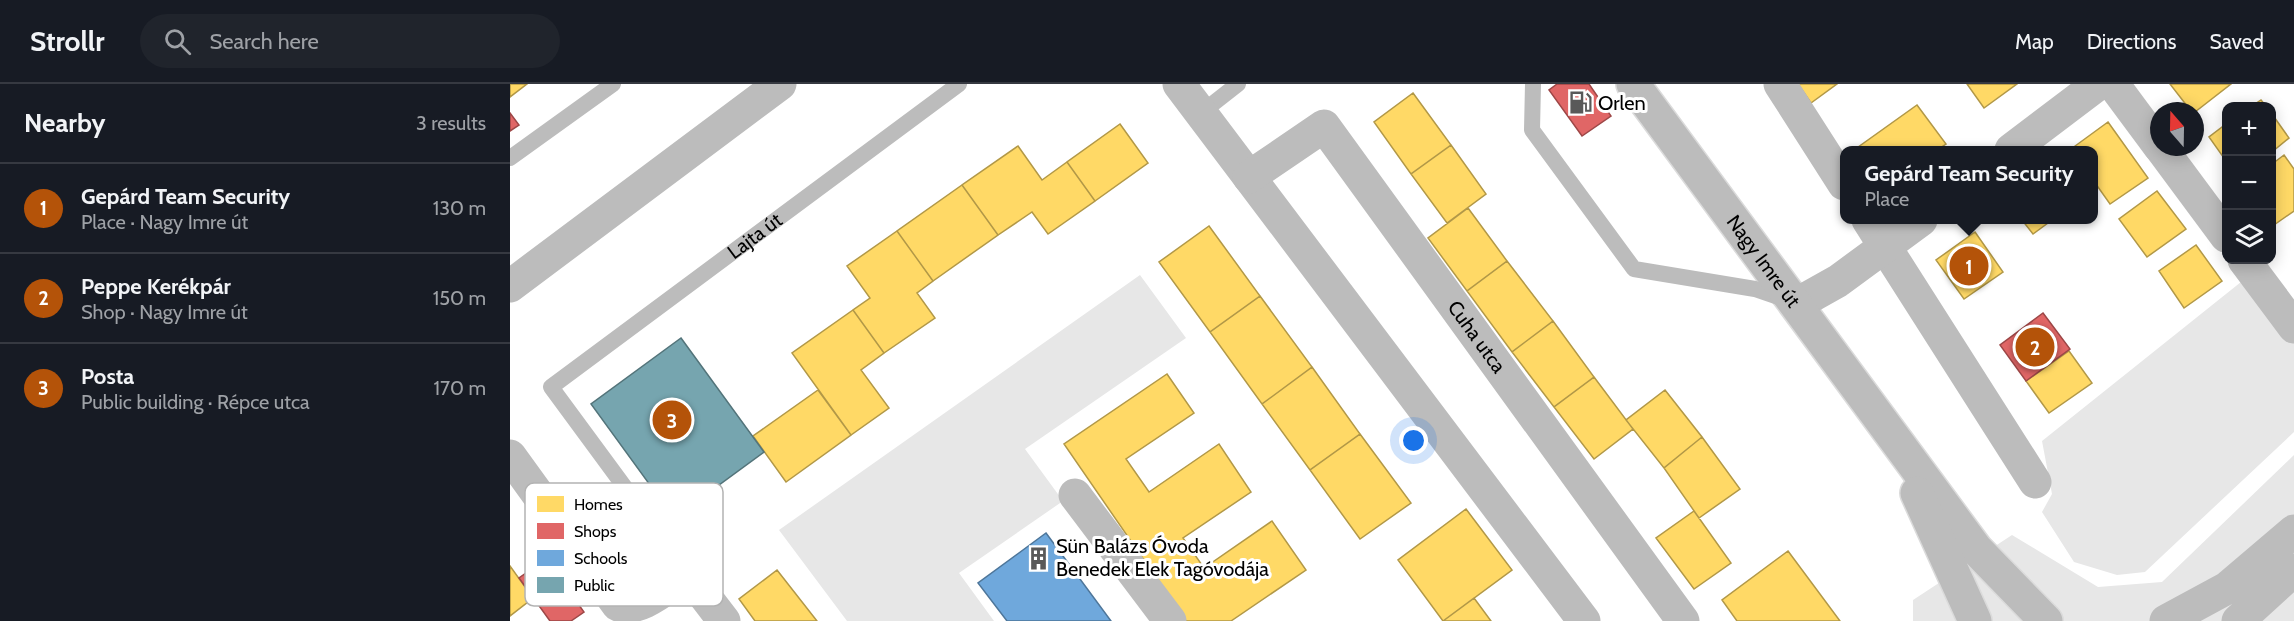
<!DOCTYPE html>
<html lang="en">
<head>
<meta charset="utf-8">
<style>
	body { margin:0; font-family:Cabin,sans-serif; background:#20242c; color:#f1f3f6 }
	.controls { position:absolute; right:18px; top:18px; display:grid; overflow:hidden; border-radius:12px; box-shadow:0 3px 15px #0003 }
	.controls button { width:54px; height:54px; display:grid; place-items:center; padding:0; border:0; border-bottom:2px solid #363941; background:#171b24; color:#f1f3f6; font:30px sans-serif }
	.compass { position:absolute; left:1640px; top:18px; width:54px; height:54px; border-radius:50%; background:#171b24; box-shadow:0 3px 15px #0003; rotate:340deg }
	.you { position:absolute; left:904px; top:357px; width:21px; height:21px; margin:-15px; border:4px solid #fff; border-radius:50%; background:#1a73e8; box-shadow:0 0 0 9px #1a73e833 }
	.badge { display:grid; place-items:center; width:39px; height:39px; border-radius:50%; background:#b45309; color:#fff; font-size:20px; font-weight:700 }
	.pin { position:absolute; translate:-50% -50%; border:3px solid #fff; box-shadow:0 2px 6px #0006 }
	.popup { position:absolute; left:1330px; top:62px; width:258px; height:78px; box-sizing:border-box; display:grid; place-content:center; border-radius:12px; background:#171b24; filter:drop-shadow(0 2px 4px #0005); font-size:20px; white-space:nowrap; color:#9ea1a6 }
	.popup b { font-size:22px; color:#f1f3f6 }
	.popup::after { content:''; position:absolute; left:50%; top:100%; margin-left:-12px; border:12px solid transparent; border-top-color:#171b24 }
	.list { margin:0; padding:0; list-style:none }
	h2 { display:flex; justify-content:space-between; align-items:center; height:78px; margin:0; padding:0 24px; font-size:26px }
	h2 small { font-size:20px; font-weight:400; color:#9ea1a6 }
	.list li { display:grid; grid-template-columns:39px 1fr auto; gap:18px; align-items:center; box-sizing:border-box; height:90px; padding:0 24px; border-top:2px solid #363941 }
	.list b { display:block; font-size:22px; white-space:nowrap }
	.list p { margin:0; font-size:20px; white-space:nowrap; color:#9ea1a6 }
	.list em { font-size:20px; font-style:normal; color:#9ea1a6 }
	.icon { flex:none; width:33px; height:33px; fill:none; stroke:currentColor; stroke-width:2; stroke-linecap:round; stroke-linejoin:round }
	.map { position:relative; flex:none; width:1784px; height:537px; overflow:hidden }
	header { display:flex; align-items:center; gap:36px; box-sizing:border-box; height:84px; padding:0 30px; background:#171b24; border-bottom:2px solid #363941 }
	header strong { font-size:28px }
	nav { display:flex; gap:33px; margin-inline-start:auto; font-size:21px }
	.search { width:420px; height:54px; background:#20242c; display:flex; align-items:center; gap:15px; box-sizing:border-box; padding:0 21px; border-radius:33px; color:#9ea1a6; font-size:22px }
	main { display:flex }
	aside { flex:1; background:#171b24 }
	.map>svg:first-child { display:block }
</style>
</head>
<body>
<header>
<strong>Strollr</strong>
<div class="search"><svg class="icon" aria-label="search" viewBox="0 0 24 24"><circle cx="10" cy="10" r="6"/><path d="M15 15l6 6"/></svg>Search here</div>
<nav><a>Map</a><a>Directions</a><a>Saved</a></nav>
</header>
<main>
<aside>
<h2>Nearby<small>3 results</small></h2>
<ul class="list">
<li><span class="badge">1</span><div><b>Gepárd Team Security</b><p>Place · Nagy Imre út</p></div><em>130 m</em></li>
<li><span class="badge">2</span><div><b>Peppe Kerékpár</b><p>Shop · Nagy Imre út</p></div><em>150 m</em></li>
<li><span class="badge">3</span><div><b>Posta</b><p>Public building · Répce utca</p></div><em>170 m</em></li>
</ul>
</aside>
<div class="map">
<svg width="1784" height="537" viewBox="0 0 1784 537">
	<rect width="100%" height="100%" fill="#fff"/>
	<path fill="#e7e7e7" d="M1741 190 1784 251V348L1635 488 1607 491 1564 478 1532 428 1542 410 1532 357Z
		M630 191 676 254 515 365 553 417 449 489 484 537H337L269 446Z
		M1784 371V537H1403V516L1502 451 1588 503 1652 498Z"/>
	<path fill="#ffd966" stroke="#b29847" stroke-width="1.5" d="M0 0H17L0 13Z
		M1288 0H1327L1301 19Z
		M1457 0H1507L1474 24Z
		M1660 0H1721L1685 28 1681 27Z
		M903 9 941 61 901 90 864 38Z
		M1751 16 1756 22H1742Z
		M1407 21 1436 60 1427 66H1344Z
		M1762 30 1779 54 1762 68Z
		M1598 38 1638 94 1600 120 1583 96V66L1561 65Z
		M610 40 638 79 585 117 557 78Z
		M1716 40V77L1699 53Z
		M941 61 976 110 937 139 901 90Z
		M508 62 532 96 557 78 585 117 538 150 522 128 488 151 452 101Z
		M1774 71 1784 85V127L1764 141 1762 137V80Z
		M452 101 488 151 423 197 387 147Z
		M1647 107 1676 145 1637 173 1609 135Z
		M958 124 997 177 957 207 918 154Z
		M1512 136H1542L1523 150Z
		M699 142 750 212 700 248 649 178Z
		M387 147 423 197 407 209 425 234 374 269 343 226 360 214 337 182Z
		M1465 148 1493 188 1454 215 1426 176Z
		M1686 161 1712 197 1674 224 1649 187Z
		M997 177 1043 237 1002 268 957 207Z
		M750 212 802 283 752 320 700 248Z
		M343 226 374 269 351 286 379 324 341 351 282 269Z
		M1043 237 1084 293 1044 323 1002 268Z
		M1559 267 1582 299 1539 329 1516 297Z
		M802 283 850 350 800 386 752 320Z
		M657 290 684 329 616 375 639 408 709 360 741 408 673 454 694 484 762 437 796 486 721 537H676L554 360Z
		M1084 293 1123 345 1084 375 1044 323Z
		M308 306 341 351 276 398 243 352Z
		M1155 306 1192 353 1154 384 1116 336Z
		M850 350 901 419 850 455 800 386Z
		M1192 353 1230 405 1189 434 1154 384Z
		M956 425 1002 486 933 537 888 476Z
		M1184 427 1221 479 1184 505 1146 454Z
		M1278 467 1330 537H1227L1212 516Z
		M0 482 23 514 0 532Z
		M267 486 307 537H245L229 515Z
		M964 514 981 537H932H933Z"/>
	<path fill="#e06666" stroke="#9d4747" stroke-width="1.5" d="M1047 0H1079L1101 32 1072 52 1039 6Z
		M0 29 9 41 0 47Z
		M1533 229 1560 265 1516 297 1490 261Z
		M36 475 74 528 61 537H40L9 494Z"/>
	<path fill="#6fa8dc" stroke="#4e769a" stroke-width="1.5" d="M536 449 601 537H497L468 499Z"/>
	<path fill="#76a5af" stroke="#53747a" stroke-width="1.5" d="M171 254 254 368 164 434 81 320Z"/>
	<g fill="none" stroke-linecap="round" stroke-linejoin="round">
		<defs>
			<g id="primary">
				<path id="s3" d="M1123 0 1466 465 1536 537"/>
				<path d="M1407 409 1465 537"/>
			</g>
		</defs>
		<use href="#primary" stroke="#dbdbdb" stroke-width="36"/>
		<g stroke="#bcbcbc" stroke-width="16">
			<path d="M1023 0 1022 46 1124 185 1245 205 1277 216"/>
			<path d="M691 29 728 0"/>
			<path d="M0 74 103 0"/>
			<path id="s1" d="M61 458 122 413 41 303 449 0"/>
		</g>
		<g stroke="#bcbcbc" stroke-width="33">
			<path d="M669 0 1074 537"/>
			<path d="M1270 0 1334 100"/>
			<path d="M1603 0 1649 62"/>
			<path d="M1650 63 1716 152"/>
			<path d="M1501 66 1588 0"/>
			<path id="s2" d="M739 93 814 42 1173 537"/>
			<path d="M1358 136 1525 398"/>
			<path d="M1734 176 1784 243"/>
			<path d="M1287 220 1328 197 1411 136"/>
			<path d="M0 372 108 521C131 529 159 501 178 490L214 537"/>
			<path d="M565 411 660 537"/>
		</g>
		<path stroke="#bcbcbc" stroke-width="33" d="M0 202 270 0
			M1656 537 1717 504 1784 447
			M1728 537 1784 486"/>
		<use href="#primary" stroke="#bcbcbc" stroke-width="33"/>
	</g>
	<defs>
		<symbol id="fuel-bare" viewBox="-9 -9 18 18"><path d="M-5.5-6h7V0h2V4h1.3V-2.5L3-4.5l.8-.8L6-3V5H2.5V1h-1V6h-7ZM-4.2-4.7v3.2H.2V-4.7Z" fill="#595959" stroke="#fff" stroke-width="2.5" paint-order="stroke"/></symbol>
		<symbol id="building-bare" viewBox="-9 -9 18 18"><path d="M-4-6H4V6H1V3H-1V6H-4ZM-2.5-4.3h1.7v1.8h-1.7ZM.8-4.3h1.7v1.8H.8ZM-2.5-1h1.7V.8h-1.7ZM.8-1h1.7V.8H.8Z" fill="#595959" stroke="#fff" stroke-width="2.5" paint-order="stroke"/></symbol>
	</defs>
	<g fill-rule="evenodd">
		<use href="#fuel-bare" x="1054" y="2" width="33" height="33"/>
		<use href="#building-bare" x="512" y="458" width="33" height="33"/>
	</g>
	<g text-anchor="middle" dominant-baseline="central" stroke-width="6" stroke-linejoin="round" paint-order="stroke">
		<g font-size="20" fill="#000" stroke="#fff" text-anchor="start">
			<text x="1088" y="19">Orlen</text>
			<text x="546" y="462">Sün Balázs Óvoda<tspan x="546" dy="23">Benedek Elek Tagóvodája</tspan></text>
		</g>
		<g font-size="20" fill="#000" stroke="#fff">
			<text stroke="none"><textPath href="#s1" startOffset="466">Lajta út</textPath></text>
			<text stroke="none"><textPath href="#s3" startOffset="220">Nagy Imre út</textPath></text>
			<text stroke="none"><textPath href="#s2" startOffset="351">Cuha utca</textPath></text>
		</g>
	</g>
	<rect x="15" y="399" width="198" height="123" rx="9" fill="#fff" stroke="#b2b2b2" stroke-width="1.5"/>
	<rect x="27" y="412" width="27" height="16" fill="#ffd966"/>
	<rect x="27" y="439" width="27" height="16" fill="#e06666"/>
	<rect x="27" y="466" width="27" height="16" fill="#6fa8dc"/>
	<rect x="27" y="493" width="27" height="16" fill="#76a5af"/>
	<g font-size="16" fill="#000">
		<text x="64" y="426">Homes</text>
		<text x="64" y="453">Shops</text>
		<text x="64" y="480">Schools</text>
		<text x="64" y="507">Public</text>
	</g>
</svg>
<div class="controls">
<button>+</button>
<button>−</button>
<button><svg class="icon" aria-label="layers" viewBox="0 0 24 24"><path d="M12 4l9 5-9 5-9-5zM3 14l9 5 9-5"/></svg></button>
</div>
<svg class="compass" viewBox="-18 -18 36 36"><path d="M0-13l5 13h-10z" fill="#e53935"/><path d="M0 13l5-13h-10z" fill="#9ea1a6"/></svg>
<div class="you"></div>
<div class="pin badge" style="left:1459px;top:182px">1</div>
<div class="popup"><b>Gepárd Team Security</b>Place</div>
<div class="pin badge" style="left:1525px;top:263px">2</div>
<div class="pin badge" style="left:162px;top:336px">3</div>
</div>
</main>
</body>
</html>
